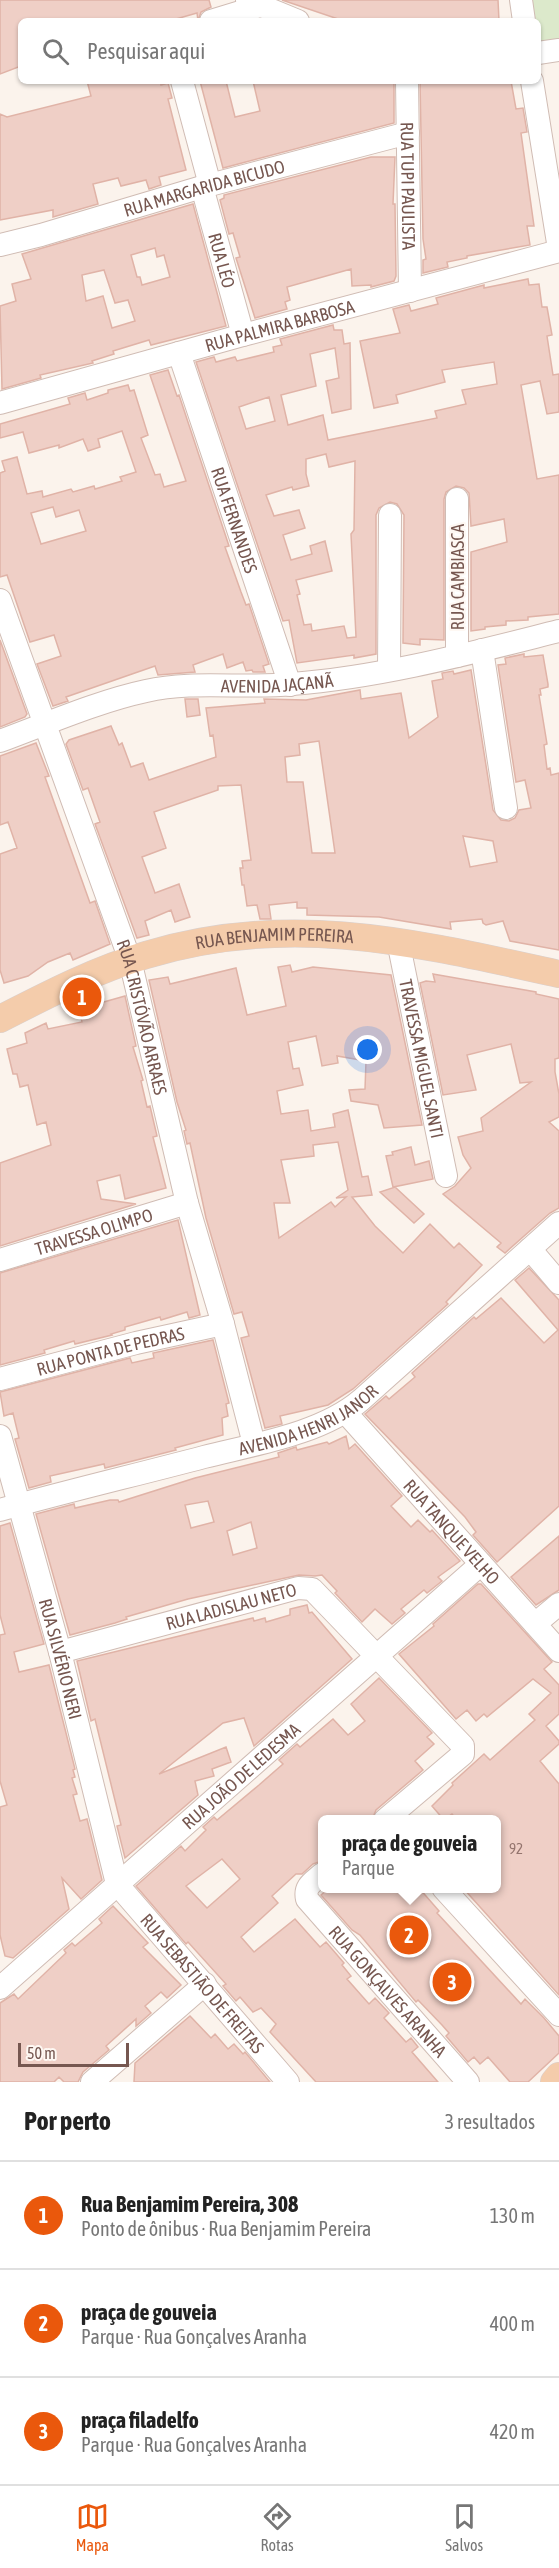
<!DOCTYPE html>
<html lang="pt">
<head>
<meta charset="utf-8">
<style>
	body { margin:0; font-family:"Asap Condensed",sans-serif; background:#f6f6f6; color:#222 }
	.scale { position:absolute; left:18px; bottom:15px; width:111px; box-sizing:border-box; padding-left:6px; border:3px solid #765750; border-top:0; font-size:16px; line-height:21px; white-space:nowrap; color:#765750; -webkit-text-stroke:4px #fef8f3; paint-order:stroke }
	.you { position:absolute; left:368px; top:1050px; width:21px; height:21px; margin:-15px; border:4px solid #fff; border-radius:50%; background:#1a73e8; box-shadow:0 0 0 9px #1a73e833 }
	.badge { display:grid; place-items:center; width:39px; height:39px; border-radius:50%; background:#ea580c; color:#fff; font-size:20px; font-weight:700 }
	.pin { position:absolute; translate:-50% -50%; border:3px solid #fff; box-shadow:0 2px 6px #0006 }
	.popup { position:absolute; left:318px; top:1815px; width:183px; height:78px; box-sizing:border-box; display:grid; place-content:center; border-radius:9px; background:#fff; filter:drop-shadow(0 2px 4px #0005); font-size:20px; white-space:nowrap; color:#767676 }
	.popup b { font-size:22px; color:#222 }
	.popup::after { content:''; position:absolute; left:50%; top:100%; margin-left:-12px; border:12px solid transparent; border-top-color:#fff }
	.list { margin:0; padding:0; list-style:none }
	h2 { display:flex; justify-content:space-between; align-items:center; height:78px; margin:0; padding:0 24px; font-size:26px }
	h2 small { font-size:20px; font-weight:400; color:#767676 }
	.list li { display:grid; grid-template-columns:39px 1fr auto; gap:18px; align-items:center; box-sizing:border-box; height:108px; padding:0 24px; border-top:2px solid #e0e0e0 }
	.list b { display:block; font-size:22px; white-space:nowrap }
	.list p { margin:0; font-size:20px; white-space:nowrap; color:#767676 }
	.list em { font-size:20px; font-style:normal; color:#767676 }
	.icon { flex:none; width:33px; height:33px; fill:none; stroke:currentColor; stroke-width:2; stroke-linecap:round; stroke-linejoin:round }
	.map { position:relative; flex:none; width:559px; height:2082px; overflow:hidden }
	.search { position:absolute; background:#fff; box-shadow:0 2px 4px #0004; left:18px; right:18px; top:18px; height:66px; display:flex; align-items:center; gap:15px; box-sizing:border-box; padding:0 21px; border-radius:9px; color:#767676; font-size:22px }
	.sheet { height:402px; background:#fff }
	nav { display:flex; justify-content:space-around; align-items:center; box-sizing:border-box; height:84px; border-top:2px solid #e0e0e0; background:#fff; font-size:16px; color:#767676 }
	nav a { display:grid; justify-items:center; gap:3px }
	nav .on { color:#ea580c }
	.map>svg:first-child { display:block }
</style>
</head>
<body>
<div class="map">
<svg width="559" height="2082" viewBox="0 0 559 2082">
	<rect width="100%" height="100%" fill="#fbf3ec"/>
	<path fill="#dce9cb" d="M529 0H559V41L538 43V21H533Z"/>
	<path fill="#efcfc6" stroke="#e0b3a7" stroke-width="1.5" fill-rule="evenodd" d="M0 0H209L211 7 201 12 198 21 197 13 169 21H21V66L0 74Z
		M282 0H498L499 21 341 20Z
		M87 81H160L161 85 168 83 172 98 168 99 186 170 159 177 161 185 149 189 146 180 121 186 118 178 93 184 98 204 53 217V210L0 220V114L7 117 91 96Z
		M200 81H226L235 117 260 111 253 81H394V123L223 168Z
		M420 81H511L516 109 523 108 527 132 521 133 534 226H527L530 245 467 256V258L447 262 448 267 423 273V260L426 259 423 239Z
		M371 157H395L393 204H395L396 276 394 281 371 287V285L352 286 351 269 287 287 290 300 285 302 287 309 255 318 236 258 240 257 233 233 229 234 220 200 224 198V195Z
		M193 204 226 326 151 345 149 340 113 351 114 354 92 361 93 363 40 375 41 378 2 389 0 306 16 301 12 284 31 279 22 254ZM155 248 157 257 164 255 170 277 142 285 140 277H137L131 255ZM104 270 115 303 128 300 135 321 112 328 103 296 86 301 82 275Z
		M528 279 529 285 539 284 542 307H547L552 335 547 336 553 375 559 374V412L547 414 540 381 521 385 537 479 559 475V614L528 617V620L506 621V625L485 627V629L471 631V552L507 542 504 519 471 526 469 493 464 488 456 486 446 492 444 499V640L420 639V645L403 643 404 515 397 504 390 502 379 508 376 515V654L354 658V655L297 663 289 620 283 621 196 362 214 357 216 362 235 357 237 361 274 352 273 347 282 345 280 339 333 325 334 330H342L344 344 350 343 351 409 332 413 326 381 339 378 335 348 310 354 316 386 281 395 288 425 323 415 328 440 437 418 435 411 466 404 462 390 497 384 494 362 442 370 445 382 396 395 398 403 374 408 360 341 400 333 393 309 409 305 411 311 438 304 436 298 484 285V288ZM269 397 275 421 246 429 239 407ZM326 454 329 467 355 461 354 530 351 534 356 637 347 638 344 626 312 631 311 624 304 625 297 595 300 594 296 580 332 571 325 541 310 546 312 554 291 560 283 535 305 528 299 510 274 516 266 495 292 487 293 490 309 486 306 474V459Z
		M168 370 177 396 179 395 229 546 225 547 241 592 246 605 249 604 269 664 263 666 265 672H253L252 670 246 671 243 662 227 668 223 654 193 665 195 672 158 675 155 666 66 697 68 701 53 706 37 664 61 656 54 635 30 642 7 575 0 577V473L5 471 2 461 17 457 27 494 42 491 43 497 71 489 73 492 94 486 95 489 122 481 120 477 136 472 122 431 98 439 100 447 88 451 83 439 59 448V445L29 453 23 432 0 438V424L70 404 68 398 85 393 87 400 108 393V390L128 385 130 391 134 390 148 435 141 438 155 475 160 474 164 487 186 481 150 375ZM53 507 56 517 79 510 86 531 41 544 31 513Z
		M0 640 27 714 25 717 0 727Z
		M524 654V657L543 655 548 684V687L540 689 541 695H539L547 744 544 745 547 769 550 768 551 775 559 773V950L510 941 503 921 486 925 483 923 482 919 450 922 451 929 379 917 307 915V908H297V902L269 905 271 919H260L257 905 247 906 244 885H242L240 868H243L242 861 251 860 241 785 218 786V790L154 812 166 848 142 857 155 893 179 884 190 917 175 922 171 910 145 921 149 935 137 938 95 824 100 822 88 788 83 790 66 744 69 740 111 726 119 745 122 743 131 767 143 763 149 780 216 757 213 735 210 736 206 708 265 703 264 699 306 700 360 690 361 699 401 693 409 738 438 717 432 681 443 679 442 673 453 671 454 674 471 670 493 810 501 820 509 821 515 818 519 810 531 808 525 780 516 782 498 665 506 664 505 658ZM319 741 335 853H312L303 782H287L285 757 300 755 299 744ZM463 836 493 841 497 862 470 867Z
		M185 699H198L200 715 187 717Z
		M36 743 49 776 45 777 90 903 95 901 110 944 73 960 70 953 48 962 28 976 4 983 0 970V854L17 848 8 822 0 825V756Z
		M290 965 292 972 313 967 391 975 422 1125 384 1128 378 1105 351 1101 349 1090 365 1089 366 1061 337 1056 338 1063 322 1066 316 1036 288 1042 293 1069 299 1068 303 1085 277 1091 281 1114 308 1110 311 1131 335 1127 333 1114 348 1110 362 1177 368 1176 372 1195 352 1197 375 1226 403 1253 430 1224 454 1248 459 1243 482 1265 446 1302 448 1304 353 1389 328 1405 280 1416 282 1424 265 1428 241 1338 249 1336 242 1312 234 1314 206 1218 190 1143 187 1144 184 1131 186 1130 177 1102 149 980 168 977 170 984 236 968 247 1015 286 1006 278 967ZM338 1142 348 1190 336 1198 346 1197 335 1207 331 1202 279 1238 274 1203H290L281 1160 314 1156 313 1145Z
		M433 974 536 992V994L559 999V1058L555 1059V1072L559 1094V1117L549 1122 559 1131V1208L550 1213 505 1253 497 1247 501 1243 443 1194 455 1186 471 1168 463 1155 458 1137 483 1131 481 1118 531 1082 520 1083 511 1044 467 1055 476 1090 443 1095 420 983 426 981 435 982Z
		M125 996 136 1046 133 1047 143 1080 141 1081 147 1107 150 1106 157 1136 153 1137 166 1188 125 1199 120 1175 97 1181 101 1199 136 1204 0 1246V1163L51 1145 46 1122 37 1125 28 1085 20 1087 17 1074H13L7 1049 27 1043 25 1033 46 1023 48 1029 82 1022 79 1009Z
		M411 1147 415 1165 429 1161 433 1179 393 1187 386 1156 393 1155 392 1152Z
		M395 1187 424 1214 414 1223 380 1192Z
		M178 1220 200 1315 189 1318 187 1312 161 1320 160 1317 125 1327V1330L111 1334 112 1335 75 1344 74 1341 44 1350 45 1353 0 1365V1273Z
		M529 1268 559 1300V1506L497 1562 473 1535 476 1532 465 1517 365 1414 386 1396 389 1399 415 1377 412 1373 474 1317 476 1319 501 1298 544 1343 558 1330 515 1280Z
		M213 1340 229 1403 226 1404 228 1416 222 1418 223 1435 175 1448 176 1450 105 1468 104 1464 50 1476 51 1482 29 1488 15 1439 19 1438 13 1413 4 1416 0 1392 130 1358 132 1363 154 1358 153 1353Z
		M346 1436 349 1449 355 1444 402 1496 391 1506 411 1527 418 1520 430 1532 432 1530 460 1561 438 1577 442 1581 427 1593 424 1590 401 1609 405 1613 392 1624 375 1609 362 1622 335 1593 337 1591 322 1575 315 1576 299 1575 188 1599 126 1617 127 1619 115 1623 70 1635 36 1514 74 1504 75 1508 110 1500H118L119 1502 195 1478 279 1457 278 1453 296 1447 297 1450 327 1442 329 1444ZM208 1501 214 1522 191 1528 185 1505ZM251 1522 257 1548 233 1555 227 1531Z
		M10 1523 44 1644 14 1652 19 1672 49 1665 75 1769 73 1770 75 1777 72 1778 77 1794 73 1795 80 1821 87 1819 102 1880 81 1899 62 1878 69 1909 13 1958 5 1956 0 1935V1807L7 1805 0 1781V1635L5 1634 0 1615V1526Z
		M559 1536V1590L536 1605 511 1577Z
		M478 1584H481L552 1662 544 1669 559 1685V1714L546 1726 559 1741V1744L540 1761 559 1784V1995L463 1888H496V1820H457L452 1814 444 1820 432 1806 453 1785 452 1783 484 1754 490 1760 535 1720 529 1714 551 1693 533 1679 487 1717 484 1714 476 1721 467 1710 456 1719 399 1654 434 1626 433 1624Z
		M307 1605 309 1613 312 1612 352 1659 254 1746 244 1718 223 1723 159 1774 226 1747 231 1762 212 1769 214 1776 195 1781 198 1795 125 1858 117 1826 121 1825 95 1719 91 1721 77 1661 253 1618 254 1621 265 1618 266 1622 290 1615V1609Z
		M379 1678 432 1733 427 1737 434 1744 415 1761 423 1770 376 1810 372 1820H322V1861L313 1864 302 1874H296L272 1896 278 1903 241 1937 254 1952 295 1919 320 1947 326 1942 344 1963 342 1965 351 1976 347 1979 369 2004 375 1998 389 2013 384 2018 406 2042 411 2038 418 2047 412 2052 438 2082H316L270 2032 276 2024 261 2008 253 2012 240 1997 236 2001 223 1986 226 1984 188 1942 186 1944 136 1886 181 1846 185 1851 206 1830 203 1827 214 1817 217 1820 259 1785 283 1764 279 1760 297 1744 300 1747 333 1719 348 1735 365 1721 351 1704ZM222 1859 240 1879 207 1908 186 1886Z
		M329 1888H419L439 1911 437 1913 521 2004 525 1999 544 2018 559 2036V2053L528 2082H510L488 2057 480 2064 474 2057 468 2062 446 2036 449 2033 442 2025 418 2000 416 2002 360 1935 352 1930 321 1895Z
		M113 1906 148 1943 143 1947 181 1985 167 1998 161 1992 145 2006 151 2013 136 2026V2019L106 2046 109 2050 83 2072 78 2082H64L59 2077 54 2082H0V2003L14 1994 18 1999 66 1953 64 1950 72 1943 75 1946 102 1923 99 1919Z
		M190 2016 211 2038 215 2034 228 2049 234 2044 243 2054 245 2052 270 2082H134L135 2063Z"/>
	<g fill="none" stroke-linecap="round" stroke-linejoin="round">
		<defs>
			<g id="minor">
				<path d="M247 0 298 21"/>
				<path d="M521 0 524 21"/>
				<path d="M211 21 260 6"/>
				<path d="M538 53 559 50"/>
				<path d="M182 81 210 185"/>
				<path id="s1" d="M407 81 410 291"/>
				<path d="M532 81 559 249"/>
				<path id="s2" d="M202 187 243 335"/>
				<path id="s3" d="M0 245 41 235 202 187 408 133"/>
				<path id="s4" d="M179 353 290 685"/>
				<path id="s5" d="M0 403 243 335 559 251"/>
				<path d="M457 499V656"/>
				<path id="s6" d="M0 600 130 960 187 1203 223 1324 254 1444"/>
				<path d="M482 650 506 808"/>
				<path d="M389 670 390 515"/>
				<path id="s7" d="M0 741C46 724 99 701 146 691 194 680 243 689 292 684 382 677 471 653 559 631"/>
				<path id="s8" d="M398 941 446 1176"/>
				<path d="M530 1249 559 1283"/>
				<path id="s9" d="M0 1260 187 1203"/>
				<path id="s10" d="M0 1379 136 1343 223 1324"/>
				<path id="s11" d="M346 1413 559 1651"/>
				<path id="s12" d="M0 1436 60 1652 117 1884 288 2082"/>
				<path id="s13" d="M0 1510C68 1491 136 1475 204 1457 255 1444 321 1434 361 1400L559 1223"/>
				<path d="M535 1624 559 1604"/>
				<path id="s14" d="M60 1652 298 1588 312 1589 463 1746V1754L385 1820"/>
				<path id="s15" d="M322 1874C313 1882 304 1886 307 1899L468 2082"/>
				<path d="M443 1888 559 2015"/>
				<path id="s16" d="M0 1988 481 1564"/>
				<path d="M92 2082 205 1984"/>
			</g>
			<g id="major">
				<path id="s17" d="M0 1019C47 995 95 970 146 955 290 911 417 943 559 974"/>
				<path d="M554 2082 559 2076"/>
			</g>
		</defs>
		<use href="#minor" stroke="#d0bcb4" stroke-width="24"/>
		<use href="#major" stroke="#d9d0ce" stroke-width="28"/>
		<use href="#minor" stroke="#fff" stroke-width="22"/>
		<use href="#major" stroke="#f4ccab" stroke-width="27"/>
	</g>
	<g text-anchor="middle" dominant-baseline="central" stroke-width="4.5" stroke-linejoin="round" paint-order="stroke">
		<g font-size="15" fill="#94756e">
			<text x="516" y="1848">92</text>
		</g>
		<g font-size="18" fill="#765750" stroke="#fef8f3">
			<text stroke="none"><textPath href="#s1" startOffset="105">RUA TUPI PAULISTA</textPath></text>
			<text stroke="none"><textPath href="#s3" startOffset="212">RUA MARGARIDA BICUDO</textPath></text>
			<text stroke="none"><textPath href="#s2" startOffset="76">RUA LÉO</textPath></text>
			<text stroke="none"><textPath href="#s5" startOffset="290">RUA PALMIRA BARBOSA</textPath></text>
			<text stroke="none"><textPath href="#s4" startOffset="176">RUA FERNANDES</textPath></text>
			<text transform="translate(457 577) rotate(-90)">RUA CAMBIASCA</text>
			<text stroke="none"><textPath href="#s7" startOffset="286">AVENIDA JAÇANÃ</textPath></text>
			<text stroke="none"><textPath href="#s17" startOffset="290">RUA BENJAMIM PEREIRA</textPath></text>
			<text stroke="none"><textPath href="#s6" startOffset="441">RUA CRISTÓVÃO ARRAES</textPath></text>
			<text stroke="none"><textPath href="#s8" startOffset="120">TRAVESSA MIGUEL SANTI</textPath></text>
			<text stroke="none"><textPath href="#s9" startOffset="98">TRAVESSA OLIMPO</textPath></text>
			<text stroke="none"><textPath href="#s10" startOffset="114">RUA PONTA DE PEDRAS</textPath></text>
			<text stroke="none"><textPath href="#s13" startOffset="322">AVENIDA HENRI JANOR</textPath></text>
			<text stroke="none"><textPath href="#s11" startOffset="159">RUA TANQUE VELHO</textPath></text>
			<text stroke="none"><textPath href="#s14" startOffset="177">RUA LADISLAU NETO</textPath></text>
			<text stroke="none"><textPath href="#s12" startOffset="231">RUA SILVÉRIO NERI</textPath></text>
			<text stroke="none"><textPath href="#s16" startOffset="321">RUA JOÃO DE LEDESMA</textPath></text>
			<text stroke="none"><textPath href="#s12" startOffset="594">RUA SEBASTIÃO DE FREITAS</textPath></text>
			<text stroke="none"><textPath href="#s15" startOffset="154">RUA GONÇALVES ARANHA</textPath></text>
		</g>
	</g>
</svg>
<div class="scale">50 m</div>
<div class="you"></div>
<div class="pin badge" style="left:82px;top:997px">1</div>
<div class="pin badge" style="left:409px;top:1935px">2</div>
<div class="popup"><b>praça de gouveia</b>Parque</div>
<div class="pin badge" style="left:452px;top:1982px">3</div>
<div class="search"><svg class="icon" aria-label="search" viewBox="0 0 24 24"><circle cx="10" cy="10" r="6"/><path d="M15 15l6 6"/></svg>Pesquisar aqui</div>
</div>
<section class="sheet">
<h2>Por perto<small>3 resultados</small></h2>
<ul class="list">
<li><span class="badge">1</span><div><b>Rua Benjamim Pereira, 308</b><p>Ponto de ônibus · Rua Benjamim Pereira</p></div><em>130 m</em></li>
<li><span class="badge">2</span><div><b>praça de gouveia</b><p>Parque · Rua Gonçalves Aranha</p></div><em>400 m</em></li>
<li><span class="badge">3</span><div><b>praça filadelfo</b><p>Parque · Rua Gonçalves Aranha</p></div><em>420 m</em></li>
</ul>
</section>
<nav>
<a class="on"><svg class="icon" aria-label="map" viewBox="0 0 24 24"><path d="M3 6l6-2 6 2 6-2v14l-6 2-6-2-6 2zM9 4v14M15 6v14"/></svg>Mapa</a>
<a><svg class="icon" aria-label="directions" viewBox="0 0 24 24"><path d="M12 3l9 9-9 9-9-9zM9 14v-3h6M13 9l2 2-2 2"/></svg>Rotas</a>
<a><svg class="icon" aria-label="saved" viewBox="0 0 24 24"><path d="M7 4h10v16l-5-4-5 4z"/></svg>Salvos</a>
</nav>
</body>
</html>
